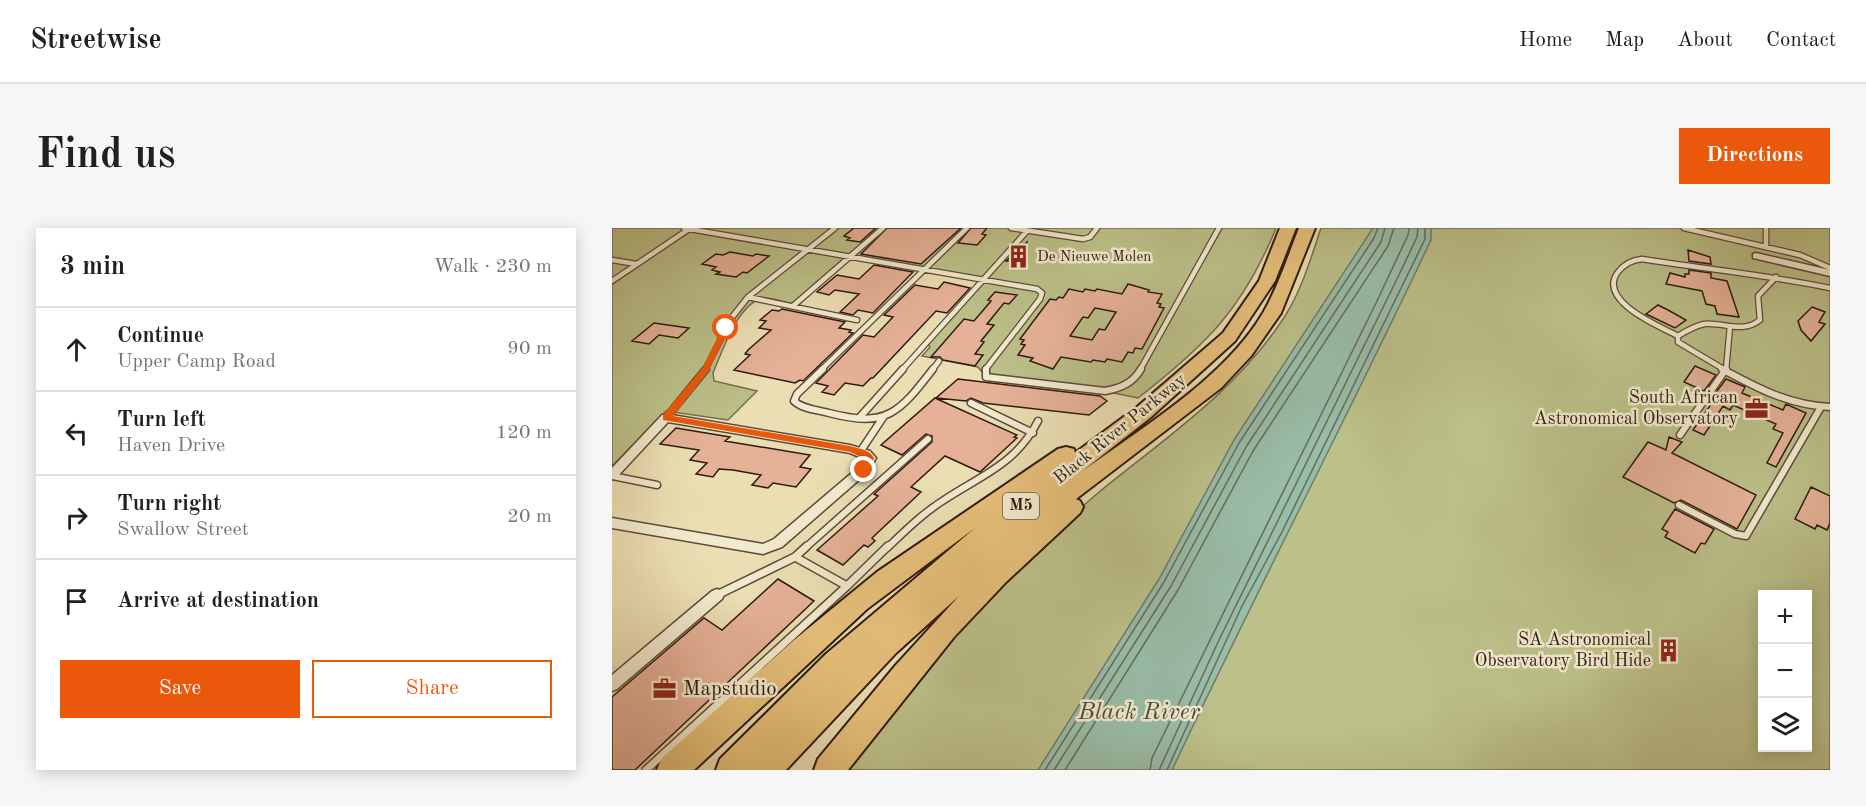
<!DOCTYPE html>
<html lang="en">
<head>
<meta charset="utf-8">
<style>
	body { margin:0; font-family:"Old Standard TT",serif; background:#f6f6f6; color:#202124 }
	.controls { position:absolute; right:18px; bottom:18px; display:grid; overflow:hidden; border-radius:0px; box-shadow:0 3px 15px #0003 }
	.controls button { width:54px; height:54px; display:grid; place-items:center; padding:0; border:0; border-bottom:2px solid #e0e0e0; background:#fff; color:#202124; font:30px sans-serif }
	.stop { position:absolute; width:18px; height:18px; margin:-14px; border:4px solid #ea580c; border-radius:50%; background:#fff }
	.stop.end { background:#ea580c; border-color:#fff; box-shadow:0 2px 6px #0008 }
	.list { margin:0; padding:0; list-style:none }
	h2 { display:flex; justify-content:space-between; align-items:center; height:78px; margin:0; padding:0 24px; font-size:26px }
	h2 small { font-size:20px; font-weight:400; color:#757577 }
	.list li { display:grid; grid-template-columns:39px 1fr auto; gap:18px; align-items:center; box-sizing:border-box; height:84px; padding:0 24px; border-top:2px solid #e0e0e0 }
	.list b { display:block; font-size:22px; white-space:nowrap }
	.list p { margin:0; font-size:20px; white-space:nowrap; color:#757577 }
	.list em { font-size:20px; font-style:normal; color:#757577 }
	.actions { display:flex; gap:12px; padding:18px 24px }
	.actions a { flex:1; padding:14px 0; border:2px solid #ea580c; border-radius:0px; text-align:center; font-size:21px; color:#ea580c }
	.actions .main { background:#ea580c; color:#fff }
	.icon { flex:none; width:33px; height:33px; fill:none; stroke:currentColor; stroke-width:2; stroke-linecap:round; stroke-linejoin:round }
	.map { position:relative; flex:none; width:1218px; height:542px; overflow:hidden; border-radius:0px }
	header { display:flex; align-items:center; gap:36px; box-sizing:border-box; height:84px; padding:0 30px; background:#fff; border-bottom:2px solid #e0e0e0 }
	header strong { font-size:28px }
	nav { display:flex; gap:33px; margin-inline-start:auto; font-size:21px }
	.intro { display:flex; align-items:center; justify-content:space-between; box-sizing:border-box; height:144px; padding:0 36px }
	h1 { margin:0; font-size:42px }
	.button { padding:15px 27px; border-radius:0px; background:#ea580c; color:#fff; font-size:21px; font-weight:700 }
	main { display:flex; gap:36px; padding:0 36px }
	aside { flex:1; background:#fff; border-radius:0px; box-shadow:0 3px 15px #0003 }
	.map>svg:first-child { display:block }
</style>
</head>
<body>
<header>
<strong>Streetwise</strong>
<nav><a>Home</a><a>Map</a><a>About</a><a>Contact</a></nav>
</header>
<div class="intro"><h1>Find us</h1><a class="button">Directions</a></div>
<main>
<aside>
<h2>3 min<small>Walk · 230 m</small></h2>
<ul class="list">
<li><svg class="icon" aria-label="ahead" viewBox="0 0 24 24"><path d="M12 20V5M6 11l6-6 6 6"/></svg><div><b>Continue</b><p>Upper Camp Road</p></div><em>90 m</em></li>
<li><svg class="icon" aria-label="left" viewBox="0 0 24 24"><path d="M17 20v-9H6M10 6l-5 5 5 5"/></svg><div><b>Turn left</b><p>Haven Drive</p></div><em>120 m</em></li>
<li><svg class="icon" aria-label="right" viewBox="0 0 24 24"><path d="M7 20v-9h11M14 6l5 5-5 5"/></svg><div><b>Turn right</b><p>Swallow Street</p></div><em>20 m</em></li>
<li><svg class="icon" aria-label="arrive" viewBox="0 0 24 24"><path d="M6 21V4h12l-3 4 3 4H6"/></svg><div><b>Arrive at destination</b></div></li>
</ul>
<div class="actions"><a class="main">Save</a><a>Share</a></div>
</aside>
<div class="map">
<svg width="1218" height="542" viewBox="0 0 1218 542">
	<rect width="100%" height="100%" fill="#ebdeb3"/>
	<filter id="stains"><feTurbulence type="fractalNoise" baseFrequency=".00333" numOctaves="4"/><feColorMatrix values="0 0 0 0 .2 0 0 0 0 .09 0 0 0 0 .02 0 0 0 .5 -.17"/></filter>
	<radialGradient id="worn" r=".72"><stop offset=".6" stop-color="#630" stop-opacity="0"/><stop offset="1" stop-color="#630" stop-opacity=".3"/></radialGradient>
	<path fill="#bcc089" stroke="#756d4d" stroke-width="1.5" fill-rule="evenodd" d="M0 0H664C631 81 594 117 526 170L487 162 374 149 366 139 310 128 318 119 316 116 375 50 237 28 180 76C172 74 160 69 152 70 126 74 110 124 101 145L102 153 145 163 116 192 54 183 0 238Z
		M709 0H1218V542H230C289 462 355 384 428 317 447 299 466 282 486 265 553 210 625 163 673 88 690 61 699 30 709 0ZM1150 367H1196V520H1150Z"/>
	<path fill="#99bda8" stroke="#6e7c6c" stroke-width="1.5" d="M761 0H819V12C735 190 644 364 560 542H426L547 351 622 212Z"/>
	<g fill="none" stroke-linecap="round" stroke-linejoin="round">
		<path stroke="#646c5c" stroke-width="1.5" d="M433 542 552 354 627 215 762 10 766 0
			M442 542 559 358 634 219 769 14 773 0
			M453 542 566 362 641 223 776 18 782 0
			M538 542 540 530 765 73 796 7 797 0
			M547 542 607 412 786 49 805 9 806 0
			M555 542 630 378 670 304 813 11V0"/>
	</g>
	<path fill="#e5b197" stroke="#2e1a11" stroke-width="1.5" fill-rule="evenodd" d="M242 0H264L248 14 235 12 238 10 232 8Z
		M275 0H349L309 36 249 26Z
		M359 0H375L370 6 374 7 365 17 346 15Z
		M415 14 414 30 407 33H394Z
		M1076 22 1098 29 1099 36 1077 33Z
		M118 24 141 28 144 26 157 28 135 45 131 44 124 49 104 46 108 44 100 42 104 39 90 36 104 26 111 27Z
		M262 37 301 44 261 85 246 82 241 87 228 84 247 66 223 62 217 67 205 64 225 47 247 51Z
		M1077 42 1099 45V50L1115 53 1127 89 1105 86 1103 78 1094 76 1090 63 1054 56 1058 45 1073 49V46H1077Z
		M332 54 358 60 335 85 324 83 261 150H259L251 158 233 155 222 167 210 164 216 158 204 155 251 107 262 109 281 89 272 87 303 57 326 61Z
		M516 56 537 62 536 64 550 66 545 75 549 76 547 79 552 80 530 121 523 120 521 125 516 124 510 134 495 131 493 134 481 132 479 134 449 129 441 141 418 133 421 130 406 127 413 117 409 116 412 112 408 111 438 71 444 72 447 69 451 70 457 61 471 64 473 61 483 63 485 61 510 66ZM483 80 504 84 493 102 487 101 480 112 458 108 471 89 476 90Z
		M383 64 405 67 397 76 392 75 375 96 382 97 369 113 372 114 363 126 371 127 363 138 331 132 328 129H319L352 91 362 93 379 73 376 72Z
		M1046 77 1056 82 1074 92 1063 100 1034 86Z
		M1200 79 1213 84 1207 94 1213 96 1199 113 1189 102 1186 93Z
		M170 81 233 94 227 100 239 102 237 104 241 105 191 153 188 152 183 155 122 142 138 127 133 126 136 122 159 102 147 100 154 93 148 92 160 82 167 83Z
		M42 95 77 100 66 110 47 107 37 116 20 113Z
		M1083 138 1104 147 1092 163 1072 154Z
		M346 151 488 168 495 173 477 187 371 175 359 170 354 173 324 170Z
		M1114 151 1133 159 1130 165 1171 182 1174 176 1194 185 1164 239 1155 235 1171 205 1161 201 1164 196 1121 177 1118 182 1111 178 1092 207 1081 202 1105 168 1102 167Z
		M323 170 405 207 402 209 405 210 368 244 333 228 299 259 309 264 260 310 263 313 256 319 252 317 231 337 205 322 266 268 262 266 320 214V208L314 206 290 227 269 217Z
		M64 200 118 209 113 213 198 227 188 239 199 241 184 259 161 255 156 260 140 257 149 247 121 242 107 241 101 249 84 246 95 235 78 232 87 222 48 216Z
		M1057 209 1070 214 1060 225 1144 267 1125 301 1069 272 1062 275 1011 249 1036 214 1054 222Z
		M1199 259 1218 268V295L1215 302 1205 297 1203 301 1183 291Z
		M1063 281 1102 301 1093 316 1089 315 1083 325 1053 309 1056 304 1050 301Z
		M166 351 202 373 23 542H0V469L92 390 110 402Z"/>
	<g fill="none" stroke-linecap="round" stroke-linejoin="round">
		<defs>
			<path id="service-far2" d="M72 0 425 61 430 65 428 71 373 142
				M399 0 471 11 478 9 485 0
				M1072 0 1188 27 1218 40
				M1154 0V19
				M0 32 24 36
				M0 53 77 1
				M136 69 245 92
				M181 78 271 0
				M1066 108C1074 103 1083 98 1092 96 1112 94 1130 106 1148 92L1146 68 1164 49
				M93 142 121 88 136 69 223 0
				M209 142 355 0
				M290 142 415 3
				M320 142 327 133
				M528 142 607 0
				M1113 142 1066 114V108C1049 99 984 73 1006 44 1012 36 1021 32 1030 31 1093 41 1156 47 1218 60
				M1114 142 1118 98"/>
			<path id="service-far1" d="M211 141 185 166 182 173C190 181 206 182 217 185 275 200 287 185 321 141
				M374 141V149L493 163C509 160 521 155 529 141
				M1110 141C1145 160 1177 177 1218 179
				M359 175 421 205
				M54 190 94 141
				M247 190 291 141
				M1068 207 1114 141
				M248 224 272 188
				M0 248 45 257
				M1067 277 1123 306 1134 308 1209 179
				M193 320 316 211
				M275 320C293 303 311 285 332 272 370 247 404 236 426 193"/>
			<path id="service" d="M183 329 195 318
				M105 367 183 329 235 358 276 318
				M34 542 235 358"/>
			<path id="minor" d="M1144 25 1218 42V48L1141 30V26Z
				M54 186 238 217 258 223 264 230 256 244 170 319 151 326 0 300V290L151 316 162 311 248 238 252 231 238 225 56 194 4 250 0 251V240L50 187Z
				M105 361 110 363 112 367 110 371 5 461 0 463V447L100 363Z"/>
			<path id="motorway" d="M668 0H684L663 53 623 113 539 189 468 245C529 200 612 151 651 85 666 59 676 28 687 0H703L669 85 639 128 609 160 464 271 468 273 471 279 468 285 394 354 342 409 236 542H202L206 531 283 438 347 368 284 425 174 542H104L108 531 214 426 363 300 255 381 82 542H45L49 531 182 412 265 344 446 221 454 219 462 221 463 225 525 179 611 105 647 53Z"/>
		</defs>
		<use href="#service-far2" stroke="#5d4b3a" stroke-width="7"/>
		<use href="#service-far1" stroke="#5d4b3a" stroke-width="9"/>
		<use href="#service" stroke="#5d4b3a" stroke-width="10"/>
		<use href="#minor" stroke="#5d4b3a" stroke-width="3"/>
		<use href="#motorway" stroke="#2e1a11" stroke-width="4"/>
		<use href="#service-far2" stroke="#f2eace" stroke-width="4.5"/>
		<use href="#service-far1" stroke="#f2eace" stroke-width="6"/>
		<use href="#service" stroke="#f2eace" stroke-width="7"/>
		<use href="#minor" fill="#f2eace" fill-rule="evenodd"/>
		<use href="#motorway" fill="#e6bf7a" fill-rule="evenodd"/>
	</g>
	<path fill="#ea580c" d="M114 98 118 100 96 144 61 188 238 218C248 221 257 221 262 230L255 244H249L247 242 253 231 238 224 51 192V187L90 141 110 100Z"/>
	<defs>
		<symbol id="building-bare" viewBox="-9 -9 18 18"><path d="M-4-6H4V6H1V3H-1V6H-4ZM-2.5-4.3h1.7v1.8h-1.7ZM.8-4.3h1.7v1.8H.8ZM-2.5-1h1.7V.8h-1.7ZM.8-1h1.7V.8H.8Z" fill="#8f2418" stroke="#f2eace" stroke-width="2.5" paint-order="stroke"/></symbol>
		<symbol id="office-bare" viewBox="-9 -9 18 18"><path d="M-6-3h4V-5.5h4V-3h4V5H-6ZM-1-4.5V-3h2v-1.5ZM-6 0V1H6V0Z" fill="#8f2418" stroke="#f2eace" stroke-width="2.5" paint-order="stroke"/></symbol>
	</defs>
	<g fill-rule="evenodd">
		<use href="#building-bare" x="390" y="12" width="33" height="33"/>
		<use href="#office-bare" x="1128" y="164" width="33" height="33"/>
		<use href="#building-bare" x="1040" y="406" width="33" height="33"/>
		<use href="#office-bare" x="36" y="444" width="33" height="33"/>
	</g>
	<g text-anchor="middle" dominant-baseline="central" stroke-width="5" stroke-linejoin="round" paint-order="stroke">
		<g font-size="15" fill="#2e1a11" stroke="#f2eace" text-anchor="start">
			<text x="425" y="29">De Nieuwe Molen</text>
		</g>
		<rect fill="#f2eace" stroke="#69584a" stroke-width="1.5" x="391" y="265" width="36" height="26" rx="4.5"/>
		<g font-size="16" font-weight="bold" fill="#2e1a11">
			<text x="409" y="278">M5</text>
		</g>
		<g font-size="18" fill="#2e1a11" stroke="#f2eace" text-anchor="end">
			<text x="1126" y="170">South African<tspan x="1126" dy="21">Astronomical Observatory</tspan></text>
			<text x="1039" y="412">SA Astronomical<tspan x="1039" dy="21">Observatory Bird Hide</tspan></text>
		</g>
		<g font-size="18" fill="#2e1a11" stroke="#f2eace">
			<text transform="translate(508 201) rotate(-39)">Black River Parkway</text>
		</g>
		<g font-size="21" fill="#2e1a11" stroke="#f2eace" text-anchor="start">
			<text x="71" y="461">Mapstudio</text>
		</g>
		<g font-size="24" font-style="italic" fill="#4e4b3e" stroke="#f2eace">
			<text x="527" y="485">Black River</text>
		</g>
	</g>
	<rect width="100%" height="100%" filter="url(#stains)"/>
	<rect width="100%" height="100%" fill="url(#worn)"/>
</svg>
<div class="controls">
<button>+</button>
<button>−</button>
<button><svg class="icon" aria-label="layers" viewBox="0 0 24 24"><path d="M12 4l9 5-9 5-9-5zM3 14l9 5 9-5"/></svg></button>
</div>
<div class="stop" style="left:114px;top:100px"></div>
<div class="stop end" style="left:252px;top:242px"></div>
</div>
</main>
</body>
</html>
